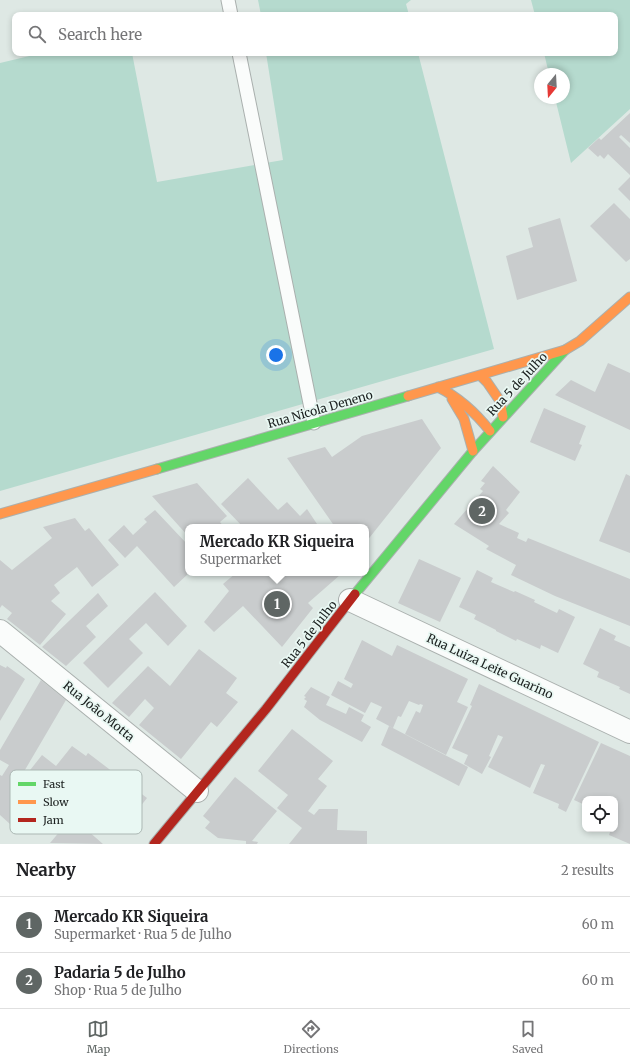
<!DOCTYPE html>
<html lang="en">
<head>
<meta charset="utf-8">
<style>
	body { margin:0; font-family:Merriweather,serif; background:#f2f2f2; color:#202124 }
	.controls { position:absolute; right:12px; bottom:12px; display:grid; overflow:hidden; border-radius:8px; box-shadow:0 2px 6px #0003 }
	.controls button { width:36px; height:36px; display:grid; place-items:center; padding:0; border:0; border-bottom:1px solid #e0e0e0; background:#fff; color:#202124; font:20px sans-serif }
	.compass { position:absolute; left:534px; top:68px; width:36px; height:36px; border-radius:50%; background:#fff; box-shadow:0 2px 6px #0003; rotate:198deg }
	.you { position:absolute; left:276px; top:355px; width:14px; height:14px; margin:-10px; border:3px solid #fff; border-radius:50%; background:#1a73e8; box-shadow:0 0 0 6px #1a73e833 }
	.badge { display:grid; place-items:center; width:26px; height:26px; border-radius:50%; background:#5f6664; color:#fff; font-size:13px; font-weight:700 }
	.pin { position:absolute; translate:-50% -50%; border:2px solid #fff; box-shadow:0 1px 4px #0006 }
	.popup { position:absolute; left:185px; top:524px; width:184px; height:52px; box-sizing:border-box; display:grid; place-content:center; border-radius:8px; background:#fff; filter:drop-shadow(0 1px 3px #0005); font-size:13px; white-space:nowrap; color:#757577 }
	.popup b { font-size:15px; color:#202124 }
	.popup::after { content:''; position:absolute; left:50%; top:100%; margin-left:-8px; border:8px solid transparent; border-top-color:#fff }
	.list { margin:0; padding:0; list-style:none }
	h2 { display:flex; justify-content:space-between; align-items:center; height:52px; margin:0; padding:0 16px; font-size:17px }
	h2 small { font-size:13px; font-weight:400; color:#757577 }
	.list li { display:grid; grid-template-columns:26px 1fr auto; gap:12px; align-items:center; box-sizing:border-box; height:56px; padding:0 16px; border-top:1px solid #e0e0e0 }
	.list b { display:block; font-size:15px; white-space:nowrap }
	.list p { margin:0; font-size:13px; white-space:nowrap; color:#757577 }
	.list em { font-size:13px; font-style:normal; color:#757577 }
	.icon { flex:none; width:22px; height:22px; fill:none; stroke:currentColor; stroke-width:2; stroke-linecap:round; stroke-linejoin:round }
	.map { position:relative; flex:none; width:630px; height:844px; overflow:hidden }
	.search { position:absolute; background:#fff; box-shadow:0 2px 6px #0003; left:12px; right:12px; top:12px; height:44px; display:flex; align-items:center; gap:10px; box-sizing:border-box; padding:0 14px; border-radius:8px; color:#757577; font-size:15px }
	.sheet { height:164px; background:#fff }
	nav { display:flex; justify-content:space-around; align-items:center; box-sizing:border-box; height:56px; border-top:1px solid #e0e0e0; background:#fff; font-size:11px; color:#757577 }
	nav a { display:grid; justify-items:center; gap:2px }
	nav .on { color:#5f6664 }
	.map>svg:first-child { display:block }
</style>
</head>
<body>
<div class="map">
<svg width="630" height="844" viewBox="0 0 630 844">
	<rect width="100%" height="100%" fill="#dee8e4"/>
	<path fill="#b5dace" d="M258 0H411L406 4 409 15H261Z
		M531 0H630V109L571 163 555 98H564V74H549L544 53H615V15H535Z
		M42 53H132L157 182 283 160 266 53H418L494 349 0 491V63Z"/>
	<path fill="#c9cccd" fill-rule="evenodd" d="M630 113V143L621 135 619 137 630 148V175L608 154 604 159 600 155 598 157 588 148 599 138 601 140Z
		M630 177V201L618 189Z
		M614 203 630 219V259L626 262 590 226Z
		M560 218 577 281 517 300 506 256 533 247 528 228Z
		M608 363 630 373V430L555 395 571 380 595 392Z
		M544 408 586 426 579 444 582 445 575 461 530 442Z
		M422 419 441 448 366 542V527H335L287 458 325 447 332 457 362 436Z
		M493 466 520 492 506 510 509 513 499 524 519 533 517 538 526 542 528 538 630 579V626L555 596 511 575 516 565 486 549 489 546 454 524 483 491 480 489 485 483 481 481Z
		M626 474 630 476V553L599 541Z
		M248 478 278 510 287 502 300 516 307 509 319 527H282L280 526 279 527H243L221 504Z
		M197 483 227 516 220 522 224 527H188V536L152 496Z
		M155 510 188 545V561L185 564 188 567V573H189L174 587 137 546 125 558 108 540 124 525 133 535 147 522 144 519Z
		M75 518 85 531 89 528 119 565 92 587 77 567 54 585 60 593 51 601 66 614 40 645 7 619 12 613 2 605 0 608V560L12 570 52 538 43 527Z
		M419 559 461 578 440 622 398 603Z
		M477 570 493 578 491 582 514 592 515 591 535 600 534 602 557 613 559 609 575 617 558 653 541 645 540 649 517 639 516 641 496 631V630L474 619 476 615 459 607Z
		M236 573H339L340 575 308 603 313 608 282 647 243 606 214 632 204 622 229 591 223 584Z
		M155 592 187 626 168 646 146 623 129 639 143 653 108 688 83 663Z
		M98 593 108 606 86 626 96 637 66 666 42 647Z
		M600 628 616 636 614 640 630 647V694L619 689 620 687 597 677 599 672 583 664Z
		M362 640 392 656 397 645 468 679 457 702 468 707 446 755 405 734 416 711 420 713 423 705 420 704 419 705 409 701 401 717 398 716 393 728 376 719 382 707 371 702 365 713 331 695 338 681 351 688 353 684 344 679Z
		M199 649 237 678 226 693 238 702 217 727 211 722 181 759 139 725 154 708 145 699 129 717 112 703 148 666 170 686Z
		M0 665 6 668 7 666 25 679 0 721Z
		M41 680 66 700 22 775 49 798 20 833 0 815V775L2 776 9 765 0 760V750Z
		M479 684 599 742 566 812 558 808 559 804 533 793 545 765 541 764 530 788 488 767 503 737 498 735 489 756 491 757 482 774 464 764 468 755 452 748 472 706 470 705Z
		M311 687 330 697 326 705 346 714 349 707 364 715 361 721 371 727 362 742 320 720 304 707 307 701 304 699 306 697 304 696Z
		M389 726 468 767 459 786 381 745Z
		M292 729 333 761 318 779 327 786 308 811 314 815 319 809H338L337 830 367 831V844H289L302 828 277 808 288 795 258 771Z
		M601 743 630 756V844L609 835 611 829H615V799H585V805L574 800Z
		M72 746 86 756 88 753 147 798 133 816 123 808 106 831 53 790 51 793 27 774 42 755 56 766ZM88 773 98 780 92 789 82 781Z
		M235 777 277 811 252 841 258 842 257 844H246V841L218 838 205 828 210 822 203 816Z
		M72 817 103 844 50 843Z"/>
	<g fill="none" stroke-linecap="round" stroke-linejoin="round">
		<defs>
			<path id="lane" d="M228 0 231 15
				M239 53 314 423"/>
			<path id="street" d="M350 600 630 732
				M0 631 197 791"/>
			<path id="fast" d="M157 469 408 396
				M355 594 473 451 565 350"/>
			<path id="slow" d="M480 375 487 382 500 401 503 417
				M438 387C460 398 475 412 490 431
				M408 396 565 350 580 341 630 297
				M452 399 464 419 473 451
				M0 514 157 469"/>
			<path id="jam" d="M154 844 266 709 355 594"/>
		</defs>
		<use href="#lane" stroke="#aab0ae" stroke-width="15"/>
		<use href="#street" stroke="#aab0ae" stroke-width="24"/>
		<use href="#fast" stroke="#aab0ae" stroke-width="11"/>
		<use href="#slow" stroke="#aab0ae" stroke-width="11"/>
		<use href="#jam" stroke="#aab0ae" stroke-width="11"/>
		<use href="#lane" stroke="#fafcfb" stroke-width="13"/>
		<use href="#street" stroke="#fafcfb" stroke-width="22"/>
		<use href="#fast" stroke="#63d668" stroke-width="9"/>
		<use href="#slow" stroke="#ff974d" stroke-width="9"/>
		<use href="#jam" stroke="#b3261e" stroke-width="9"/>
	</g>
	<g text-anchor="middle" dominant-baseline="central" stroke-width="3.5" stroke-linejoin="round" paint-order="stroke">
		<g font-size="12" fill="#1b201f" stroke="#e9f8f3">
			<text transform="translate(517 384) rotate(-47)">Rua 5 de Julho</text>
			<text transform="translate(320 409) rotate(-16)">Rua Nicola Deneno</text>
			<text transform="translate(309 634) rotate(-52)">Rua 5 de Julho</text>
			<text transform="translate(490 666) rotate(25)">Rua Luiza Leite Guarino</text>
			<text transform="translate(99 711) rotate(39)">Rua João Motta</text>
		</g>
	</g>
	<rect x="10" y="770" width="132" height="64" rx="6" fill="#e9f8f3" stroke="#abb7b3" stroke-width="1"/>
	<rect x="18" y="782" width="18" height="4" fill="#63d668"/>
	<rect x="18" y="800" width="18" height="4" fill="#ff974d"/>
	<rect x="18" y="818" width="18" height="4" fill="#b3261e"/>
	<g font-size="11" fill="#1b201f">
		<text x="43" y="788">Fast</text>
		<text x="43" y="806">Slow</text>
		<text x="43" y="824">Jam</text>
	</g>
</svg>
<div class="controls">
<button><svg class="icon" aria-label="locate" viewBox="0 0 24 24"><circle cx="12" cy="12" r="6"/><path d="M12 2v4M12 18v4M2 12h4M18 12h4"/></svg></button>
</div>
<svg class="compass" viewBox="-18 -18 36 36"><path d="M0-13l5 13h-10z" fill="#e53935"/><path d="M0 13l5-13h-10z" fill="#757577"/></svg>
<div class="you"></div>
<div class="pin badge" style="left:277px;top:604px">1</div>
<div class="popup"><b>Mercado KR Siqueira</b>Supermarket</div>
<div class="pin badge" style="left:482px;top:511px">2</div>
<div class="search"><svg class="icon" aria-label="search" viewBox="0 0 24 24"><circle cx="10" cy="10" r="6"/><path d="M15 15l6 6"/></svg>Search here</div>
</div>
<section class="sheet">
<h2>Nearby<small>2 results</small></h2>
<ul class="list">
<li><span class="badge">1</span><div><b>Mercado KR Siqueira</b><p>Supermarket · Rua 5 de Julho</p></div><em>60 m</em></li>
<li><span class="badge">2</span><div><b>Padaria 5 de Julho</b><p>Shop · Rua 5 de Julho</p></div><em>60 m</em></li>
</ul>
</section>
<nav>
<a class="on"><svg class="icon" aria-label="map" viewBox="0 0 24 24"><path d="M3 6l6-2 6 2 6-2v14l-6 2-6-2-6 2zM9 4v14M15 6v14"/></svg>Map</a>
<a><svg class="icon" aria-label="directions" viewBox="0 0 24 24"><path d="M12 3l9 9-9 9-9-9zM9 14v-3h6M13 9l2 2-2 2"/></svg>Directions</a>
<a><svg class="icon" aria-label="saved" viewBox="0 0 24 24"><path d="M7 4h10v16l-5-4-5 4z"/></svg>Saved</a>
</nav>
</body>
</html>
